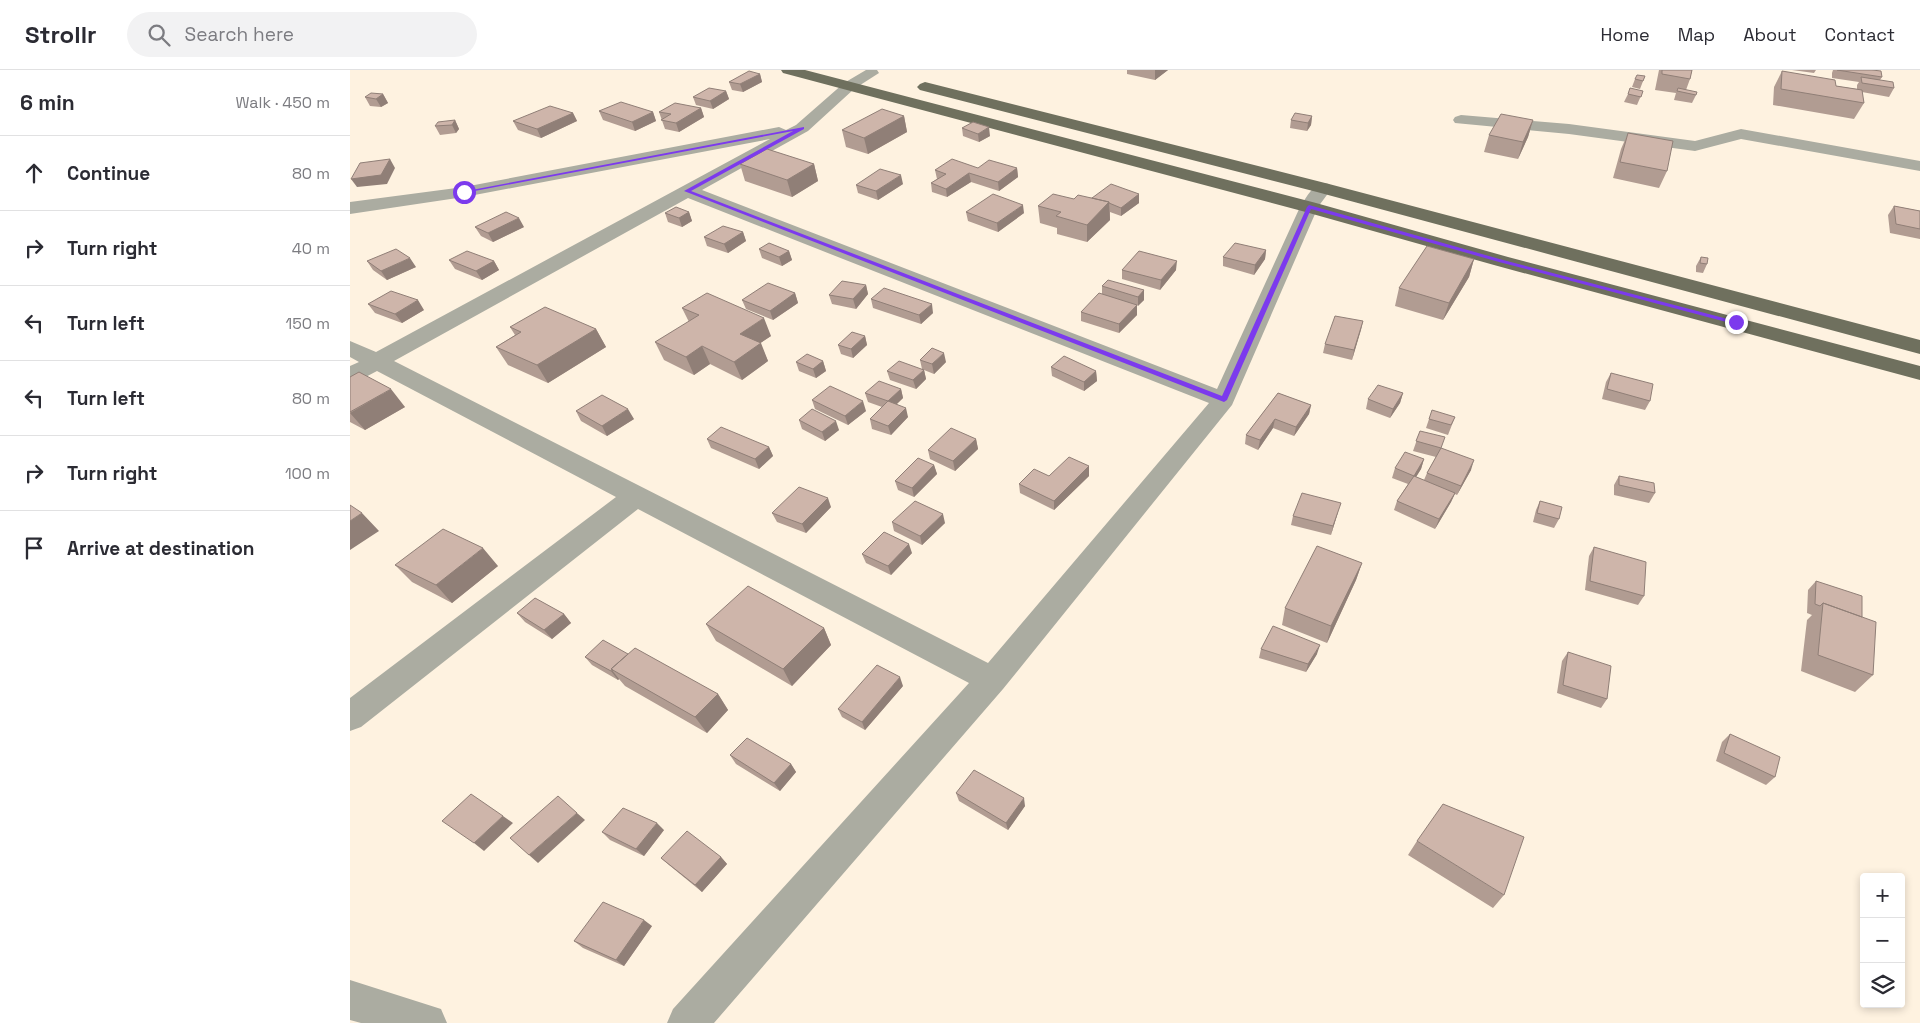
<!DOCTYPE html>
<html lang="en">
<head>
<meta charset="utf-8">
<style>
	body { margin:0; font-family:"Space Grotesk",sans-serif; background:#f2f2f3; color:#2b2b33 }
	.controls { position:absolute; right:15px; bottom:15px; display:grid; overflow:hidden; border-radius:5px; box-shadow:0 2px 8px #0003 }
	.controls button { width:45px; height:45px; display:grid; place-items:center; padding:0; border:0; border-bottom:1px solid #e1e1e2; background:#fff; color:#2b2b33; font:25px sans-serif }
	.stop { position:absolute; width:15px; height:15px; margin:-11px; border:4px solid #7c3aed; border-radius:50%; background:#fff }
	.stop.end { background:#7c3aed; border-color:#fff; box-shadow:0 1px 5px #0008 }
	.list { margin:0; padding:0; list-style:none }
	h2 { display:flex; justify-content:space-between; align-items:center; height:65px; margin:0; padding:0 20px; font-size:21px }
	h2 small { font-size:16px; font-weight:400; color:#7c7c81 }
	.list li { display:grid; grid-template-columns:32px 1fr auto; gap:15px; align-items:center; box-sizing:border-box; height:75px; padding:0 20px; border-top:1px solid #e1e1e2 }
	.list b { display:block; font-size:19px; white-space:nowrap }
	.list em { font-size:16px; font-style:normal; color:#7c7c81 }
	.icon { flex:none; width:28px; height:28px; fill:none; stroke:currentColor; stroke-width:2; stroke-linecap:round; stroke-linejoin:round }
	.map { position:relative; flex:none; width:1570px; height:953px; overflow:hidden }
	header { display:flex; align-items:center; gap:30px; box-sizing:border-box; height:70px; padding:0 25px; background:#fff; border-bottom:1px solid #e1e1e2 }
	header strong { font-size:24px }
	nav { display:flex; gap:28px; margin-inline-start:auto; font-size:18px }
	.search { width:350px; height:45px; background:#f2f2f3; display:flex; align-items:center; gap:12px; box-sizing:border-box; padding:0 18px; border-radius:28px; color:#7c7c81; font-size:19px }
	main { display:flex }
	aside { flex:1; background:#fff }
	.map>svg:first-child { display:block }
</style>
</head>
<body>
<header>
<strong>Strollr</strong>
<div class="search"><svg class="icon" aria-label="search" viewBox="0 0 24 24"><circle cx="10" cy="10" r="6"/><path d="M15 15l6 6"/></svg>Search here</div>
<nav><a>Home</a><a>Map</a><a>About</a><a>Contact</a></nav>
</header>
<main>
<aside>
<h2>6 min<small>Walk · 450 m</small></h2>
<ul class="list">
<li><svg class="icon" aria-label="ahead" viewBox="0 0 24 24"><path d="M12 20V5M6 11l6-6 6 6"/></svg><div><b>Continue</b></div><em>80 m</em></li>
<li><svg class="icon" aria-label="right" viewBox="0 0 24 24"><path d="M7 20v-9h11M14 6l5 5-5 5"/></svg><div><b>Turn right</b></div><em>40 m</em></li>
<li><svg class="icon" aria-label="left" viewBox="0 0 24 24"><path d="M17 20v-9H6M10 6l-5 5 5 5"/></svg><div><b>Turn left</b></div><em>150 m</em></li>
<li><svg class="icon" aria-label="left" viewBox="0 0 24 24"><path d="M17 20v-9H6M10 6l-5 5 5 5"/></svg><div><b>Turn left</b></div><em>80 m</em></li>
<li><svg class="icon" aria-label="right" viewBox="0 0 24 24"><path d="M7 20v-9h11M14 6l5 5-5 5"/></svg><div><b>Turn right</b></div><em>100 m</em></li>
<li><svg class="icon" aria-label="arrive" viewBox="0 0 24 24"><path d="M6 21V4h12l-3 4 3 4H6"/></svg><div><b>Arrive at destination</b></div></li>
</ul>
</aside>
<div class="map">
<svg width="1570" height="953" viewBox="0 0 1570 953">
	<rect width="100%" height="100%" fill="#fef2e0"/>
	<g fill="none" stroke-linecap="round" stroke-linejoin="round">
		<path fill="#abaca1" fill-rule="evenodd" d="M516 0H527L529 3 504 19 458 61 352 120 867 319 950 137C958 126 964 110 979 114L982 118 968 137 882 335 653 619 364 953H317L323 939 619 613 288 439 11 657 0 661V628L266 427 27 301 8 311 0 313V296L9 292 0 287V271L26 282 420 69 114 127 0 144V132L114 117 429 57 436 60 446 55 494 13ZM338 128 859 333 638 593 44 291Z
			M1111 45 1219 54 1345 71 1391 59 1570 91V101L1391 69 1345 81 1219 64 1105 53 1103 50 1105 47Z
			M0 910 91 939 97 953H11L0 950Z"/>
		<path fill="#6f705e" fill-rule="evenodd" d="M431 0H455L966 133 1158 187 1570 296V310L1144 195 952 141 433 3Z
			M575 12 979 114 1570 270V284L967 122 570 20 567 17 570 14Z"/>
	</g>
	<path fill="#b19c92" d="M777 0H818L805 10 777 4Z
		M1309 0H1342L1340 9 1336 20 1346 25 1342 33 1324 30 1326 23 1305 20Z
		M1442 0H1466L1464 3Z
		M1483 0H1522L1532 7 1530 10 1544 18 1539 27 1512 22 1514 33 1504 49 1423 35 1424 17 1432 1 1486 16 1507 19V15L1509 12 1482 8V3Z
		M410 4 412 12 393 22 382 20 379 12Z
		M1295 6 1290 19 1282 17 1285 9Z
		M376 21 379 29 363 39 346 35 343 27Z
		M1293 21 1287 35 1274 32 1278 24Z
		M33 24 38 33 31 37 20 36 15 27Z
		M351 38 354 47 329 62 315 59 309 42Z
		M249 41 303 42 306 51 285 61 253 50Z
		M223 43 227 51 191 68 168 60 163 51Z
		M554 46 557 62 518 84 496 77 492 60Z
		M962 46 961 55 957 61 940 58 941 50Z
		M105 50 109 59 106 63 90 65 85 56Z
		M1183 50 1178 67 1168 89 1134 82 1139 65Z
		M612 58 640 66 629 72 613 66Z
		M1278 63 1317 101 1309 118 1263 108 1271 79Z
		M390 94H464L468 111 442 127 395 111Z
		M628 98H667L668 107 649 121 621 112 597 127 582 122 581 113 587 109 585 100Z
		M553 114 528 130 508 123 506 115Z
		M789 124V133L771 146 760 142V150L737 172 707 164V158L690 153 688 136 724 129Z
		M1544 136 1570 141V169L1540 163 1538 145Z
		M339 142 342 151 332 157 318 152 315 143Z
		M616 142 674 143 648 162 618 151Z
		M125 157H174L143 172 131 166Z
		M393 162 396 171 378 183 357 176 354 167Z
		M409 179 439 181 442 190 432 196 412 188Z
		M916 180 915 189 904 205 873 196V187Z
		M1351 187 1357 194 1353 203 1346 202V196Z
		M1124 189 1119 207 1093 250 1045 236 1049 218Z
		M99 190 144 191 149 200 132 210 105 199Z
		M17 191 66 197 37 210 23 200Z
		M772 200H826L810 220 772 209Z
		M516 215 518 224 506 239 482 234 479 225Z
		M752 216 794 220V230L787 236V245L769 263 731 251V242L752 224Z
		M445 223 448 233 423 250 396 239 392 230Z
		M521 229 583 243 571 254 523 238Z
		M18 234 74 240 52 253 25 243Z
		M332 238 421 266 410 273 418 291 392 310 360 294 344 305 314 290 305 272 339 252Z
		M1013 251 1002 290 973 283 975 274Z
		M160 257 246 259 256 277 198 313 158 295 146 277 165 265Z
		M515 266 517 275 503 288 491 284 488 275Z
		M570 290 596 292 584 304 574 300 576 309 566 319 540 310 537 301 572 299Z
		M473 291 476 301 466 308 449 301 446 292Z
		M701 297 746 301 747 311 734 321 702 306Z
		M1261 303 1300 331 1295 340 1252 329 1256 312Z
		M0 307 55 337 15 360 0 352Z
		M551 319 553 328 547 334 558 347 541 365 522 359 520 349 532 337 518 332 515 323Z
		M928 323 961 335 959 344 944 366 923 358 908 380 895 374 896 365Z
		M1053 323 1050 333 1040 348 1016 339 1018 329Z
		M462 330 516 341 498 355 465 339Z
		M226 341 284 349 257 366 231 351Z
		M1105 347 1098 365 1076 358 1079 349Z
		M449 350 489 360 475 371 452 359Z
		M1070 361 1091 378 1121 400 1107 425 1105 424 1101 432 1085 459 1044 440 1047 431 1058 414 1042 408 1045 398 1074 389 1071 399 1066 407 1074 410 1077 403 1086 387 1063 381Z
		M357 369 419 377 423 386 409 399 361 378Z
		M626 369 628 379 605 401 580 389 578 380Z
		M584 395 587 404 564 427 548 420 545 411Z
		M699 406H739L704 440 670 423 669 414Z
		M1269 406 1305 423 1299 433 1264 425V415Z
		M1190 431 1209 449 1204 458 1183 452 1186 440Z
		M481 437 456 463 427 452 422 443Z
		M988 442 981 465 941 455 943 446Z
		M542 452 595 453 572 475 544 461Z
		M1244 477 1294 526 1288 535 1235 520 1239 486Z
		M562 483 541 505 516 493 512 484Z
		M1012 493 1006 510 977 573 932 555 935 538Z
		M45 495 148 496 102 533 62 512Z
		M1466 511 1512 547 1523 605 1505 622 1451 601 1457 550 1462 545 1457 543 1458 520Z
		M167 543 214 544 221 553 202 569 175 552Z
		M356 554 474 558 481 575 442 616 366 571Z
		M911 579 967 584 956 602 909 588Z
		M1218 582 1257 629 1251 638 1207 623 1212 591Z
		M278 584 368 624 378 640 357 663 275 616 269 609 268 610 242 595 235 587Z
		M553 616 515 660 492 647 488 639Z
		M1380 664 1425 707 1416 715 1366 691 1372 672Z
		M380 685 441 694 446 702 430 721 386 694Z
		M606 723 675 736 658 760 609 731Z
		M314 760 294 786 260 770 252 762Z
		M1067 771 1154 825 1143 838 1058 785Z
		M371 787 377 794 352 822 319 795 311 788Z
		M302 856 274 896 233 878 224 871Z"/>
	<path fill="#907f77" d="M805 0H818L805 10Z
		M410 4 412 12 393 22 390 14Z
		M376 21 379 29 363 39 360 31Z
		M33 24 38 33 31 37 26 29Z
		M351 38 354 47 329 62 326 53Z
		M303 42 306 51 285 61 282 52Z
		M223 43 227 51 191 68 187 59Z
		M554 46 557 62 518 84 514 68Z
		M962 46 961 55 957 61 958 53Z
		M105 50 109 59 106 63 102 55Z
		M1183 50 1178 67 1168 89 1173 72Z
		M639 57 640 66 629 72 628 64Z
		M40 89 45 98 37 114 7 117 1 109Z
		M464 94 468 111 442 127 437 110Z
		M667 98 668 107 649 121 648 112Z
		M619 103 621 112 597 127 596 119Z
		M551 105 553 114 528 130 526 121Z
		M789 124V133L771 146V138Z
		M759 132 760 150 737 172V155Z
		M673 135 674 143 648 162 647 153Z
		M339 142 342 151 332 157 329 148Z
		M169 148 174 157 143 172 138 163Z
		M393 162 396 171 378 183 374 174Z
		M916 180 915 189 904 205 905 195Z
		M439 181 442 190 432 196 429 187Z
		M60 188 66 197 37 210 31 201Z
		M1124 189 1119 207 1093 250 1099 233Z
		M144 191 149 200 132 210 126 201Z
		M827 191 826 200 810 220 811 210Z
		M516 215 518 224 506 239 503 229Z
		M794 220V230L788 236V227Z
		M445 223 448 233 423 250 420 241Z
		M68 230 74 240 52 253 45 244Z
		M582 234 583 243 571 254 569 245Z
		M787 235V245L769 263V254Z
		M414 248 421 266 397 282 390 264Z
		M1013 251 1011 260 1002 290 1004 280Z
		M246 259 256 277 198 313 187 295Z
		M515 266 517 275 503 288 501 279Z
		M411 273 418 291 392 310 384 292Z
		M352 276 360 294 344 305 336 287Z
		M594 283 596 292 584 304 582 294Z
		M473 291 476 301 466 308 463 299Z
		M574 300 576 309 566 319 563 310Z
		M746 301 747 311 734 321V312Z
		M41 319 55 337 15 360 0 343Z
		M551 319 553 328 540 340 538 331Z
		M1053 323 1050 333 1040 348 1043 339Z
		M513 331 516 341 498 355 495 346Z
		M961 335 959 344 944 366 946 357Z
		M556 338 558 347 541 365 538 356Z
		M278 339 284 349 257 366 252 356Z
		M925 349 923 358 908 380 910 370Z
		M486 351 489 360 475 371 472 362Z
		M626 369 628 379 605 401 603 391Z
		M419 377 423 386 409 399 405 389Z
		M1074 389 1071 399 1061 415 1064 406Z
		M1124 390 1121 400 1107 425 1111 416Z
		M584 395 587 404 564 427 562 418Z
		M739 396V406L704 440V431Z
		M1105 423 1101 432 1085 459 1089 449Z
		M478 428 481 437 456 463 452 454Z
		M991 433 988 442 981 465 983 456Z
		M12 443 29 461 0 480V451Z
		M593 444 595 453 572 475 570 466Z
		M559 474 562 483 541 505 538 496Z
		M133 478 148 496 102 533 86 515Z
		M1012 493 1006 510 977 573 981 556Z
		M214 544 221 553 202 569 194 560Z
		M474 558 481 575 442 616 433 599Z
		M970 575 967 584 956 602 958 594Z
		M262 600 269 609 268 610 261 601Z
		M550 607 553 616 515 660 512 652Z
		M368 624 378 640 357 663 345 647Z
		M441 694 446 702 430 721 424 713Z
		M674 728 675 736 658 760 656 753Z
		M227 743 235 750 188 793 179 785Z
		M153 746 163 753 134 781 124 773Z
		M307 753 314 760 294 786 286 779Z
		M371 787 377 794 352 822 345 815Z
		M294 850 302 856 274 896 266 890Z"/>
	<path fill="#ceb5aa" stroke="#907f77" d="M1312 0H1342L1340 9 1312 4Z
		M1487 0H1522L1531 1 1532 7Z
		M399 1 410 4 390 14 379 12Z
		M1432 1 1485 10 1486 16 1512 20 1514 33 1431 19Z
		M1287 5 1295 6 1293 11 1285 9Z
		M1511 7 1543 12 1544 18 1512 13Z
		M359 18 376 21 360 31 343 27Z
		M1280 18 1293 21 1291 27 1278 24Z
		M1328 18 1347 22 1346 25 1327 21Z
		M21 23 33 24 26 29 15 27Z
		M271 32 303 42 282 52 249 41Z
		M325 33 351 38 326 53 311 50 321 44 309 42Z
		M200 36 223 43 187 59 163 51Z
		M532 39 554 46 514 68 492 60Z
		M945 43 962 46 958 53 941 50Z
		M1151 44 1183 50 1173 72 1139 65Z
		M105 50 102 55 85 56 88 52Z
		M623 52 639 57 628 64 612 58Z
		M1278 63 1323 71 1317 101 1270 92Z
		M417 79 464 94 437 110 390 94Z
		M40 89 31 105 1 109 10 93Z
		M602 89 628 98 639 90 667 98 648 112 619 103 596 119 581 113 596 104 585 100Z
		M530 99 551 105 526 121 506 115Z
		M761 114 789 124 771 138 759 133V132L742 128Z
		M643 124 673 135 647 153 616 142Z
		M703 124 724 129 728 125 759 132 737 155 706 146 711 142 688 136Z
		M1544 136 1570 141V159L1546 154Z
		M326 137 339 142 329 148 315 143Z
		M156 142 169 148 138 163 125 157Z
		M373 156 393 162 374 174 354 167Z
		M419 173 439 181 429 187 409 179Z
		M885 173 916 180 905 195 873 187Z
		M1077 176 1124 189 1099 233 1049 218Z
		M46 179 60 188 31 201 17 191Z
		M117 181 144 191 126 201 99 190Z
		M789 181 827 191 811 210 772 200Z
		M1351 187 1358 188 1357 194 1350 193Z
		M758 210 794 220 788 227 752 216Z
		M492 211 516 215 503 229 479 225Z
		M418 213 445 223 420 241 392 230Z
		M534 218 582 234 569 245 521 229Z
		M41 221 68 230 45 244 18 234Z
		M357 223 414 248 390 264 411 273 384 292 352 276 336 287 305 272 349 245 332 238Z
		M749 223 787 235 769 254 731 242Z
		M195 237 246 259 187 295 146 277 171 262 160 257Z
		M985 246 1013 251 1004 280 975 274Z
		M502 262 515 266 501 279 488 275Z
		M582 278 594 283 582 294 570 290Z
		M457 284 473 291 463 299 446 292Z
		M714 286 746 301 734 312 701 297Z
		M549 291 574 300 563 310 537 301Z
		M9 302 41 319 0 342V307Z
		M1261 303 1303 314 1300 331 1257 319Z
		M529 311 551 319 538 331 515 323Z
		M1028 315 1053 323 1043 339 1018 329Z
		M480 316 513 331 495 346 462 330Z
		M928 323 961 335 946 357 925 349 910 370 896 365Z
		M252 325 278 339 252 356 226 341Z
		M538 331 556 338 538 356 520 349Z
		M462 339 486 351 472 362 449 350Z
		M1082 340 1105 347 1101 355 1079 349Z
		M371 357 419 377 405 389 357 369Z
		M601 358 626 369 603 391 578 380Z
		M1070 361 1095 367 1091 378 1066 371Z
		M1091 378 1124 390 1111 416 1077 403Z
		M1055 382 1074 389 1064 406 1045 398Z
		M719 387 739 396 704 431 669 414 684 399 699 406Z
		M568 388 584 395 562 418 545 411Z
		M1064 406 1105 423 1089 449 1047 431Z
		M1269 406 1304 413 1305 423 1269 415Z
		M449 417 478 428 452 454 422 443Z
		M952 423 991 433 983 456 943 446Z
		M565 431 593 444 570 466 542 452Z
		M1190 431 1212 437 1209 449 1187 443Z
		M0 435 12 443 0 451Z
		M93 459 133 478 86 515 45 495Z
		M534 462 559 474 538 496 512 484Z
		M967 476 1012 493 981 556 935 538Z
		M1244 477 1296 492 1294 526 1240 511Z
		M1466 511 1512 526V547L1473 533 1470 536 1465 534Z
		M398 516 474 558 433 599 356 554Z
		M185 528 214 544 194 560 167 543Z
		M1473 533 1526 552 1523 605 1468 585Z
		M923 556 970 575 958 594 911 579Z
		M253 570 278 584 261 599 263 600 261 601 235 587Z
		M285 578 368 624 345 647 261 599Z
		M1218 582 1261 596 1257 629 1213 615Z
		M527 595 550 607 512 652 488 639Z
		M1380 664 1430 687 1425 707 1374 683Z
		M397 668 441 694 424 713 380 685Z
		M624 700 674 728 656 753 606 723Z
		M121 724 153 746 124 773 92 751Z
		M208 726 227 743 179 785 160 768Z
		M1093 734 1174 767 1154 825 1067 771Z
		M273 738 307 753 286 779 252 762Z
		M337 761 371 787 345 815 311 788Z
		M253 832 294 850 266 890 224 871Z"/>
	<path fill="#7c3aed" d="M454 57V59L341 121 872 326 957 137 959 135 1153 190 1389 252 1384 254 1149 192 961 139 877 330 874 332 334 121 443 61 114 123 111 122Z"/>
</svg>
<div class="controls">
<button>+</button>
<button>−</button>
<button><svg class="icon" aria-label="layers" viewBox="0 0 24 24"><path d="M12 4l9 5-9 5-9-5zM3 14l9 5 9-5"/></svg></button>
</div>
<div class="stop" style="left:114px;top:122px"></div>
<div class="stop end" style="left:1386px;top:252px"></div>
</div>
</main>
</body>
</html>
